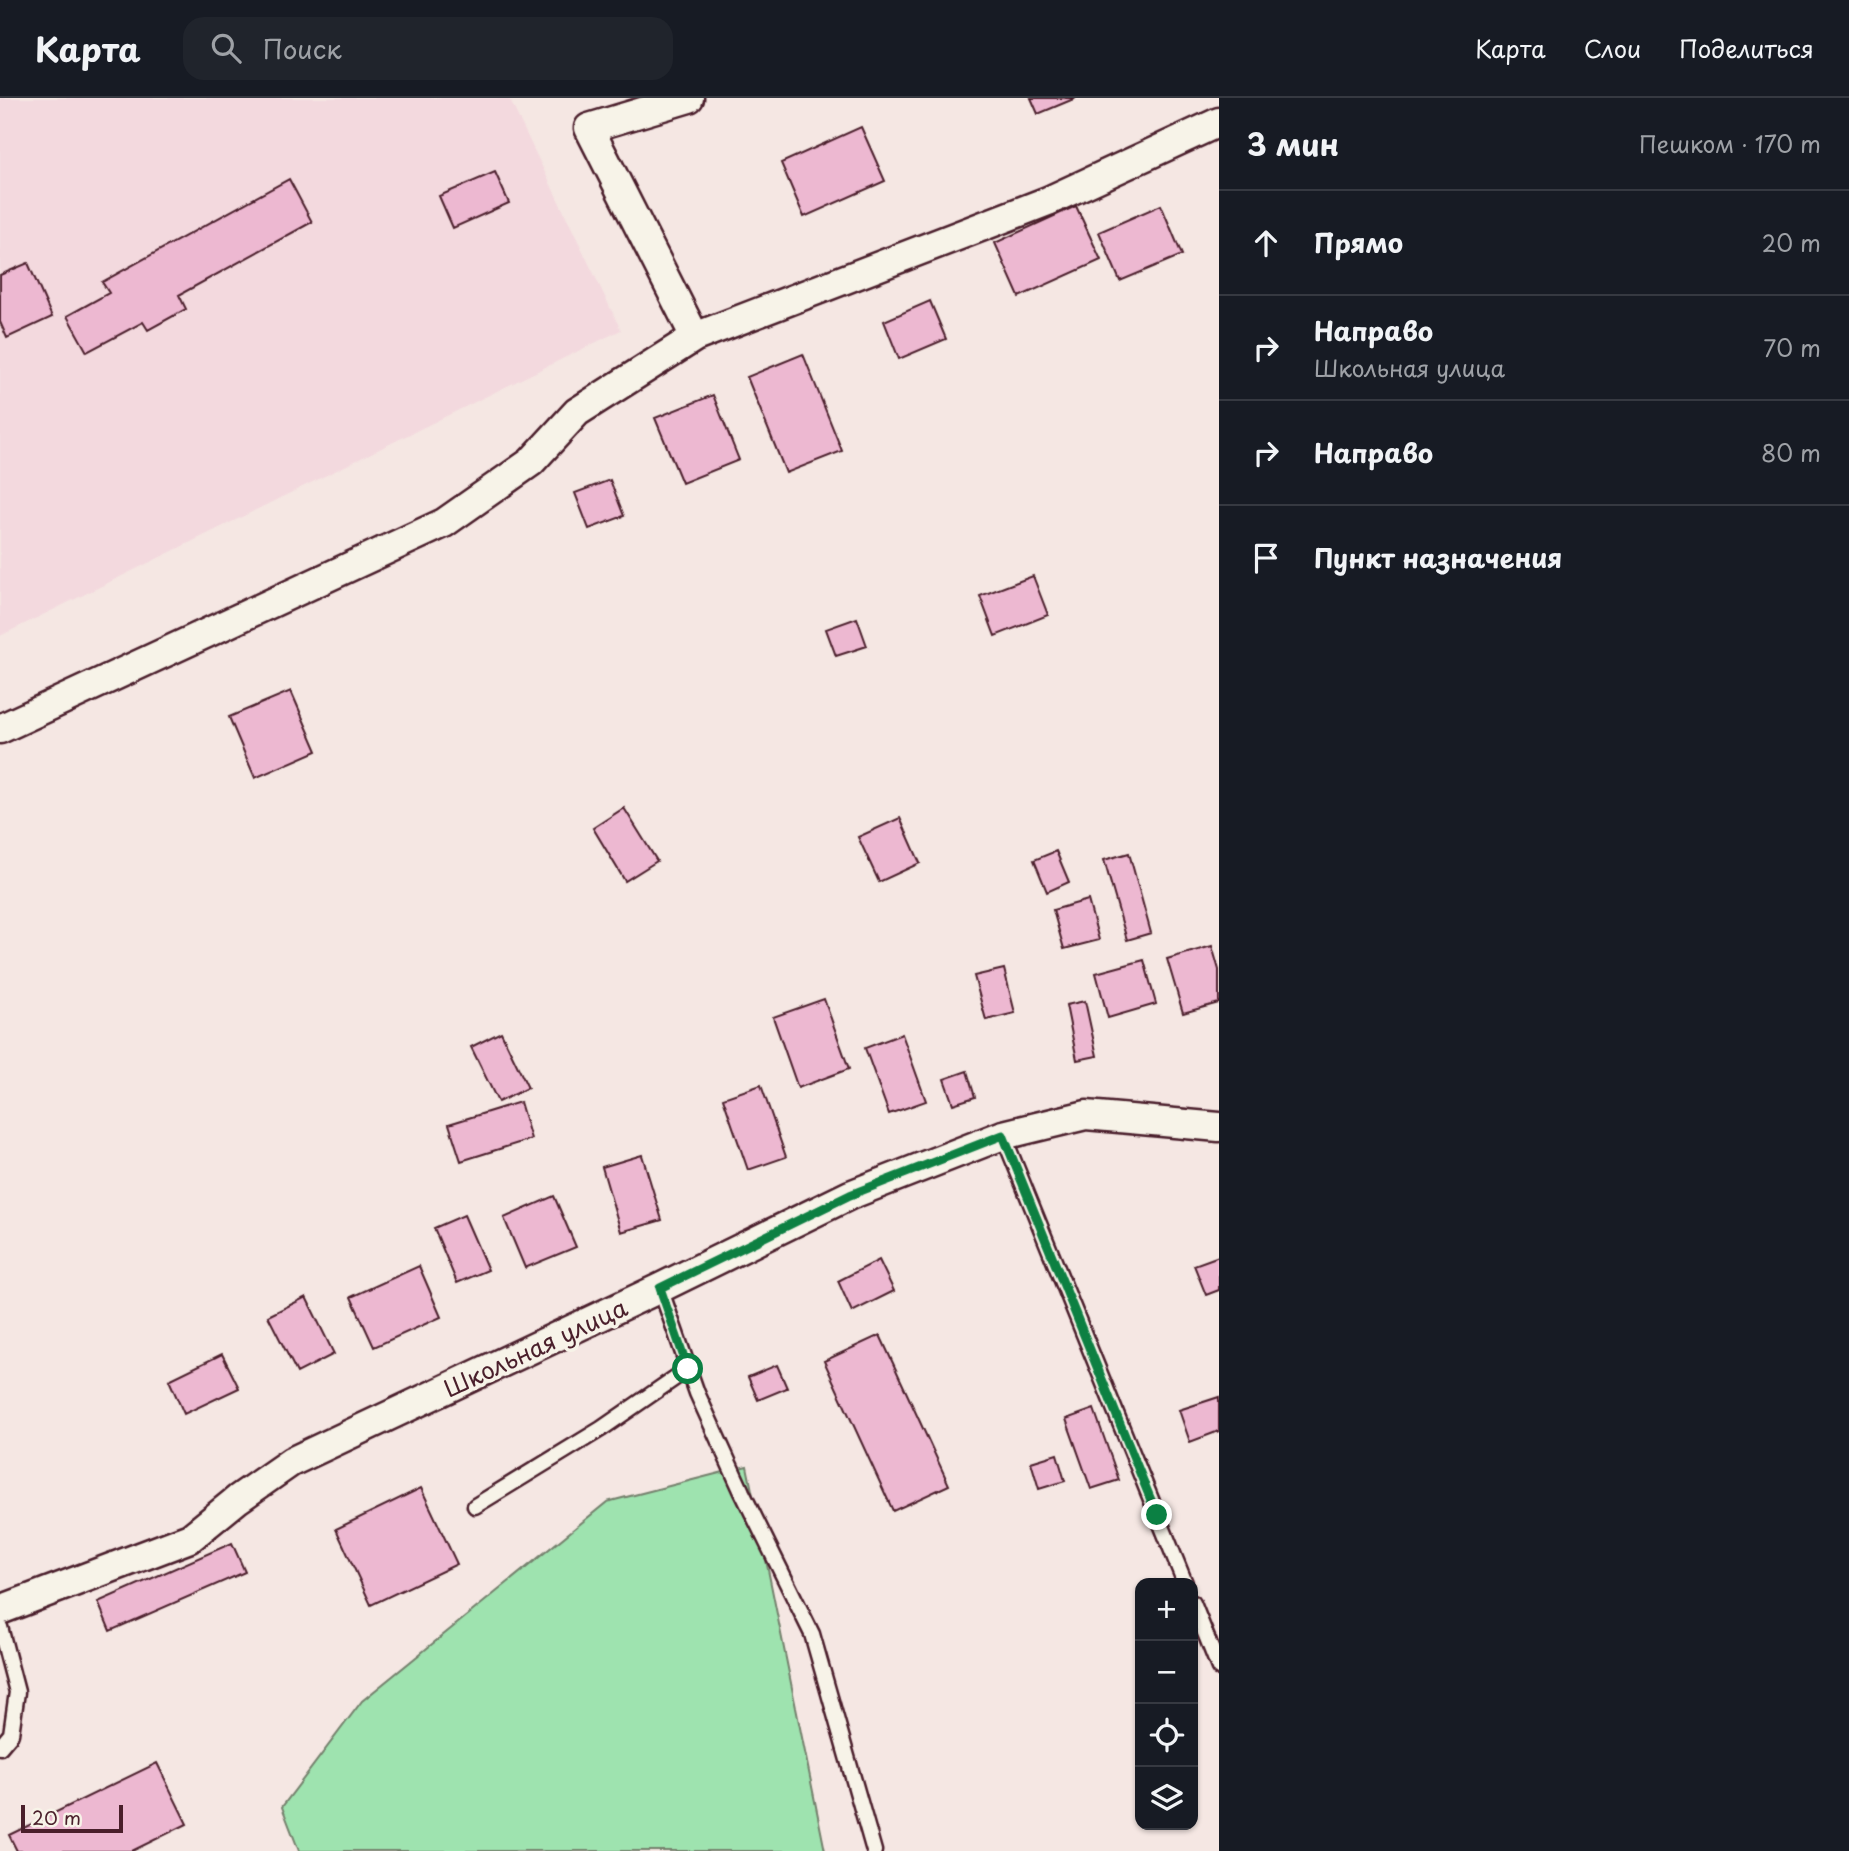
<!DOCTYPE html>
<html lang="ru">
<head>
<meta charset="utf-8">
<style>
	body { margin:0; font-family:"Playpen Sans",sans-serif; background:#20242c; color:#f1f3f6 }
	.controls { position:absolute; right:21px; bottom:21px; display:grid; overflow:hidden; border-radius:14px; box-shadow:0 2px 5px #0004 }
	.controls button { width:63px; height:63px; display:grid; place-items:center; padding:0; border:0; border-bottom:2px solid #363941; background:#171b24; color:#f1f3f6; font:35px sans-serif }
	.scale { position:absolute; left:21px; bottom:18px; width:102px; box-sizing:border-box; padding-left:7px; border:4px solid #4a1f2b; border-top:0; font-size:19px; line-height:24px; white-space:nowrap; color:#4a1f2b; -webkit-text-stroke:5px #f7f3e8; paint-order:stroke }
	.stop { position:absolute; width:21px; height:21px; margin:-16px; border:5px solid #0b8043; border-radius:50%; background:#fff }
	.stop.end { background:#0b8043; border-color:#fff; box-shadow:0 2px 7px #0008 }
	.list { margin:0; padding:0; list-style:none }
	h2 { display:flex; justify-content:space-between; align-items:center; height:91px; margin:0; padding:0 28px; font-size:30px }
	h2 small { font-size:23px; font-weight:400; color:#9ea1a6 }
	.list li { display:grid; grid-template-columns:46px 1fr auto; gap:21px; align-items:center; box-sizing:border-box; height:105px; padding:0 28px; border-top:2px solid #363941 }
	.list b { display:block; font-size:26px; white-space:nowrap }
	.list p { margin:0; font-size:23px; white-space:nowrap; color:#9ea1a6 }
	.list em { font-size:23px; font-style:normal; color:#9ea1a6 }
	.icon { flex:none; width:38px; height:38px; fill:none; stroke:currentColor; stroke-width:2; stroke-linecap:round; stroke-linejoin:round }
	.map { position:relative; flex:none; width:1219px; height:1753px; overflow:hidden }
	header { display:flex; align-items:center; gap:42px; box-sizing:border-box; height:98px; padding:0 35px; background:#171b24; border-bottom:2px solid #363941 }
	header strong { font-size:33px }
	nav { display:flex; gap:38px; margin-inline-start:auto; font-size:24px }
	.search { width:490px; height:63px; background:#20242c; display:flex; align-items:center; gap:18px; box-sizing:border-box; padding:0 24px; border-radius:21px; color:#9ea1a6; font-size:26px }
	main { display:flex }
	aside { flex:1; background:#171b24 }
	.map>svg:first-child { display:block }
</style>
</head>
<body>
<header>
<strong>Карта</strong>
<div class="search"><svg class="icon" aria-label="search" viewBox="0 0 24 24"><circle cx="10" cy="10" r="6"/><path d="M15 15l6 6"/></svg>Поиск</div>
<nav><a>Карта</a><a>Слои</a><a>Поделиться</a></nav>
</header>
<main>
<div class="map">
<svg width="1219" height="1753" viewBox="0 0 1219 1753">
	<rect width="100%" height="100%" fill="#f5e7e3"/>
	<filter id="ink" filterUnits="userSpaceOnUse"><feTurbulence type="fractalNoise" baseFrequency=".0143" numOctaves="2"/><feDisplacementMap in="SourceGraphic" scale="14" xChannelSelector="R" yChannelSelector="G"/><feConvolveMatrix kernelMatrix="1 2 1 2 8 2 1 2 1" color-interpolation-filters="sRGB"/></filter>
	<g filter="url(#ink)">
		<path fill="#f3d9de" d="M0 0H509L621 232 0 538Z"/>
		<path fill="#9ee3af" stroke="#74816d" stroke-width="2" d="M747 1368 825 1753H299L282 1709 362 1603 607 1404Z"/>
		<path fill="#edb8d1" stroke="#4a1f2b" stroke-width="2" d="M1031 0H1076L1038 16Z
			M861 29 885 83 804 119 781 65Z
			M495 74 509 105 453 130 439 98Z
			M289 81 312 124 179 197 186 211 148 232 143 224 87 254 67 218 109 195 102 184Z
			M1161 107 1182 157 1120 183 1099 134Z
			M1076 108 1101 162 1019 199 995 145Z
			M28 165 52 219 7 240 0 224V177Z
			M930 203 946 241 899 261 884 223Z
			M803 256 842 353 786 375 747 279Z
			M713 297 739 362 682 385 655 320Z
			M610 382 624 418 589 431 575 395Z
			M1033 478 1048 517 995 538 980 498Z
			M857 520 867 548 836 558 826 531Z
			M291 593 317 653 255 680 229 619Z
			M624 710 657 763 625 783 593 730Z
			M900 720 920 765 879 784 858 739Z
			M1056 753 1069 784 1047 794 1034 762Z
			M1129 755 1151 835 1127 842 1104 762Z
			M1088 802 1099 842 1064 851 1053 812Z
			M1212 848 1219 872V905L1183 915 1167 861Z
			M1144 862 1156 906 1108 920 1096 875Z
			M1004 871 1015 915 986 922 974 878Z
			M824 901 849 971 798 990 773 919Z
			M1085 903 1097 958 1077 962 1066 907Z
			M501 934 528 990 498 1004 471 949Z
			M902 936 926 1003 889 1016 865 950Z
			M967 973 975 999 953 1006 944 981Z
			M761 987 786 1059 748 1072 723 1000Z
			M520 1004 531 1041 461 1063 449 1026Z
			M642 1057 662 1122 621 1134 602 1069Z
			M554 1098 576 1149 525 1170 504 1120Z
			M464 1117 488 1172 457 1185 434 1130Z
			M1219 1158V1192L1206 1197 1194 1167Z
			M879 1162 894 1193 852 1214 838 1183Z
			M419 1168 441 1219 374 1249 351 1199Z
			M306 1199 334 1256 297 1275 268 1218Z
			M880 1237 949 1387 893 1413 824 1263Z
			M222 1256 239 1290 184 1316 169 1282Z
			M777 1267 787 1290 758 1302 748 1279Z
			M1219 1299V1333L1190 1344 1179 1312Z
			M1094 1311 1119 1382 1091 1391 1066 1321Z
			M1057 1356 1065 1383 1039 1391 1031 1364Z
			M421 1390 457 1466 371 1507 336 1431Z
			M232 1445 245 1474 110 1533 98 1504Z
			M157 1665 187 1726 132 1753H17L9 1737Z"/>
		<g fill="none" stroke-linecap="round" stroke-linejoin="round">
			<defs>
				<path id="lane" d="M1003 1037 1185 1485
					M660 1190 697 1295 742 1394 812 1536 874 1753
					M475 1408 601 1331 688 1271
					M1193 1505 1219 1570
					M0 1529 17 1594 11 1636 0 1649"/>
				<path id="street" d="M695 239 1048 103 1219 24
					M0 631 444 425 531 364 577 314 695 239 589 30 689 0
					M0 1512 190 1440 238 1401 291 1364 660 1190 850 1097 1003 1037 1086 1017 1219 1029"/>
			</defs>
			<use href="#lane" stroke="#4a1f2b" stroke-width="19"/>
			<use href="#street" stroke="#4a1f2b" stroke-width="33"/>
			<use href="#lane" stroke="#f7f3e8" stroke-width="14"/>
			<use href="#street" stroke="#f7f3e8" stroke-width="28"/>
		</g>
	</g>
	<g fill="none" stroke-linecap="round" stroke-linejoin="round" filter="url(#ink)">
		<path stroke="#0b8043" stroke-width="9" d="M688 1271 660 1190 850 1097 1003 1037 1157 1417"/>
	</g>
	<g text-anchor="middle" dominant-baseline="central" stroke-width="7" stroke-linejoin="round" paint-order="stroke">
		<g font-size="24" fill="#4a1f2b" stroke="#f7f3e8">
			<text transform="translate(535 1249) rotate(-25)">Школьная улица</text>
		</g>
	</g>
</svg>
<div class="controls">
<button>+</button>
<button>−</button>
<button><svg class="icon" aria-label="locate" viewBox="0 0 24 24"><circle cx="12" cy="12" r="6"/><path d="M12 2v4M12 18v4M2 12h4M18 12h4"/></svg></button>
<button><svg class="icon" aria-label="layers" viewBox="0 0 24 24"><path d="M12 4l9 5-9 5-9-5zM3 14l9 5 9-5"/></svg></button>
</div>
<div class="scale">20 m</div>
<div class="stop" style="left:688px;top:1271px"></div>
<div class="stop end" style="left:1157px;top:1417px"></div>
</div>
<aside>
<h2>3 мин<small>Пешком · 170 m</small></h2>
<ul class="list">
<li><svg class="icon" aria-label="ahead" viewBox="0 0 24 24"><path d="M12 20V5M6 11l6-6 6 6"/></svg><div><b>Прямо</b></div><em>20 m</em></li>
<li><svg class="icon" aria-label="right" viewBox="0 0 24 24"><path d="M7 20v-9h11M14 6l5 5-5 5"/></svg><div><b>Направо</b><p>Школьная улица</p></div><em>70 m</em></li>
<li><svg class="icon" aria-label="right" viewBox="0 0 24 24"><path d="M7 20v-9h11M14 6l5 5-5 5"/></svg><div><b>Направо</b></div><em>80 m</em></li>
<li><svg class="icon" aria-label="arrive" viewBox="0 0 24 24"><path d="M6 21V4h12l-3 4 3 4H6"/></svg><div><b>Пункт назначения</b></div></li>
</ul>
</aside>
</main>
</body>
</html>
